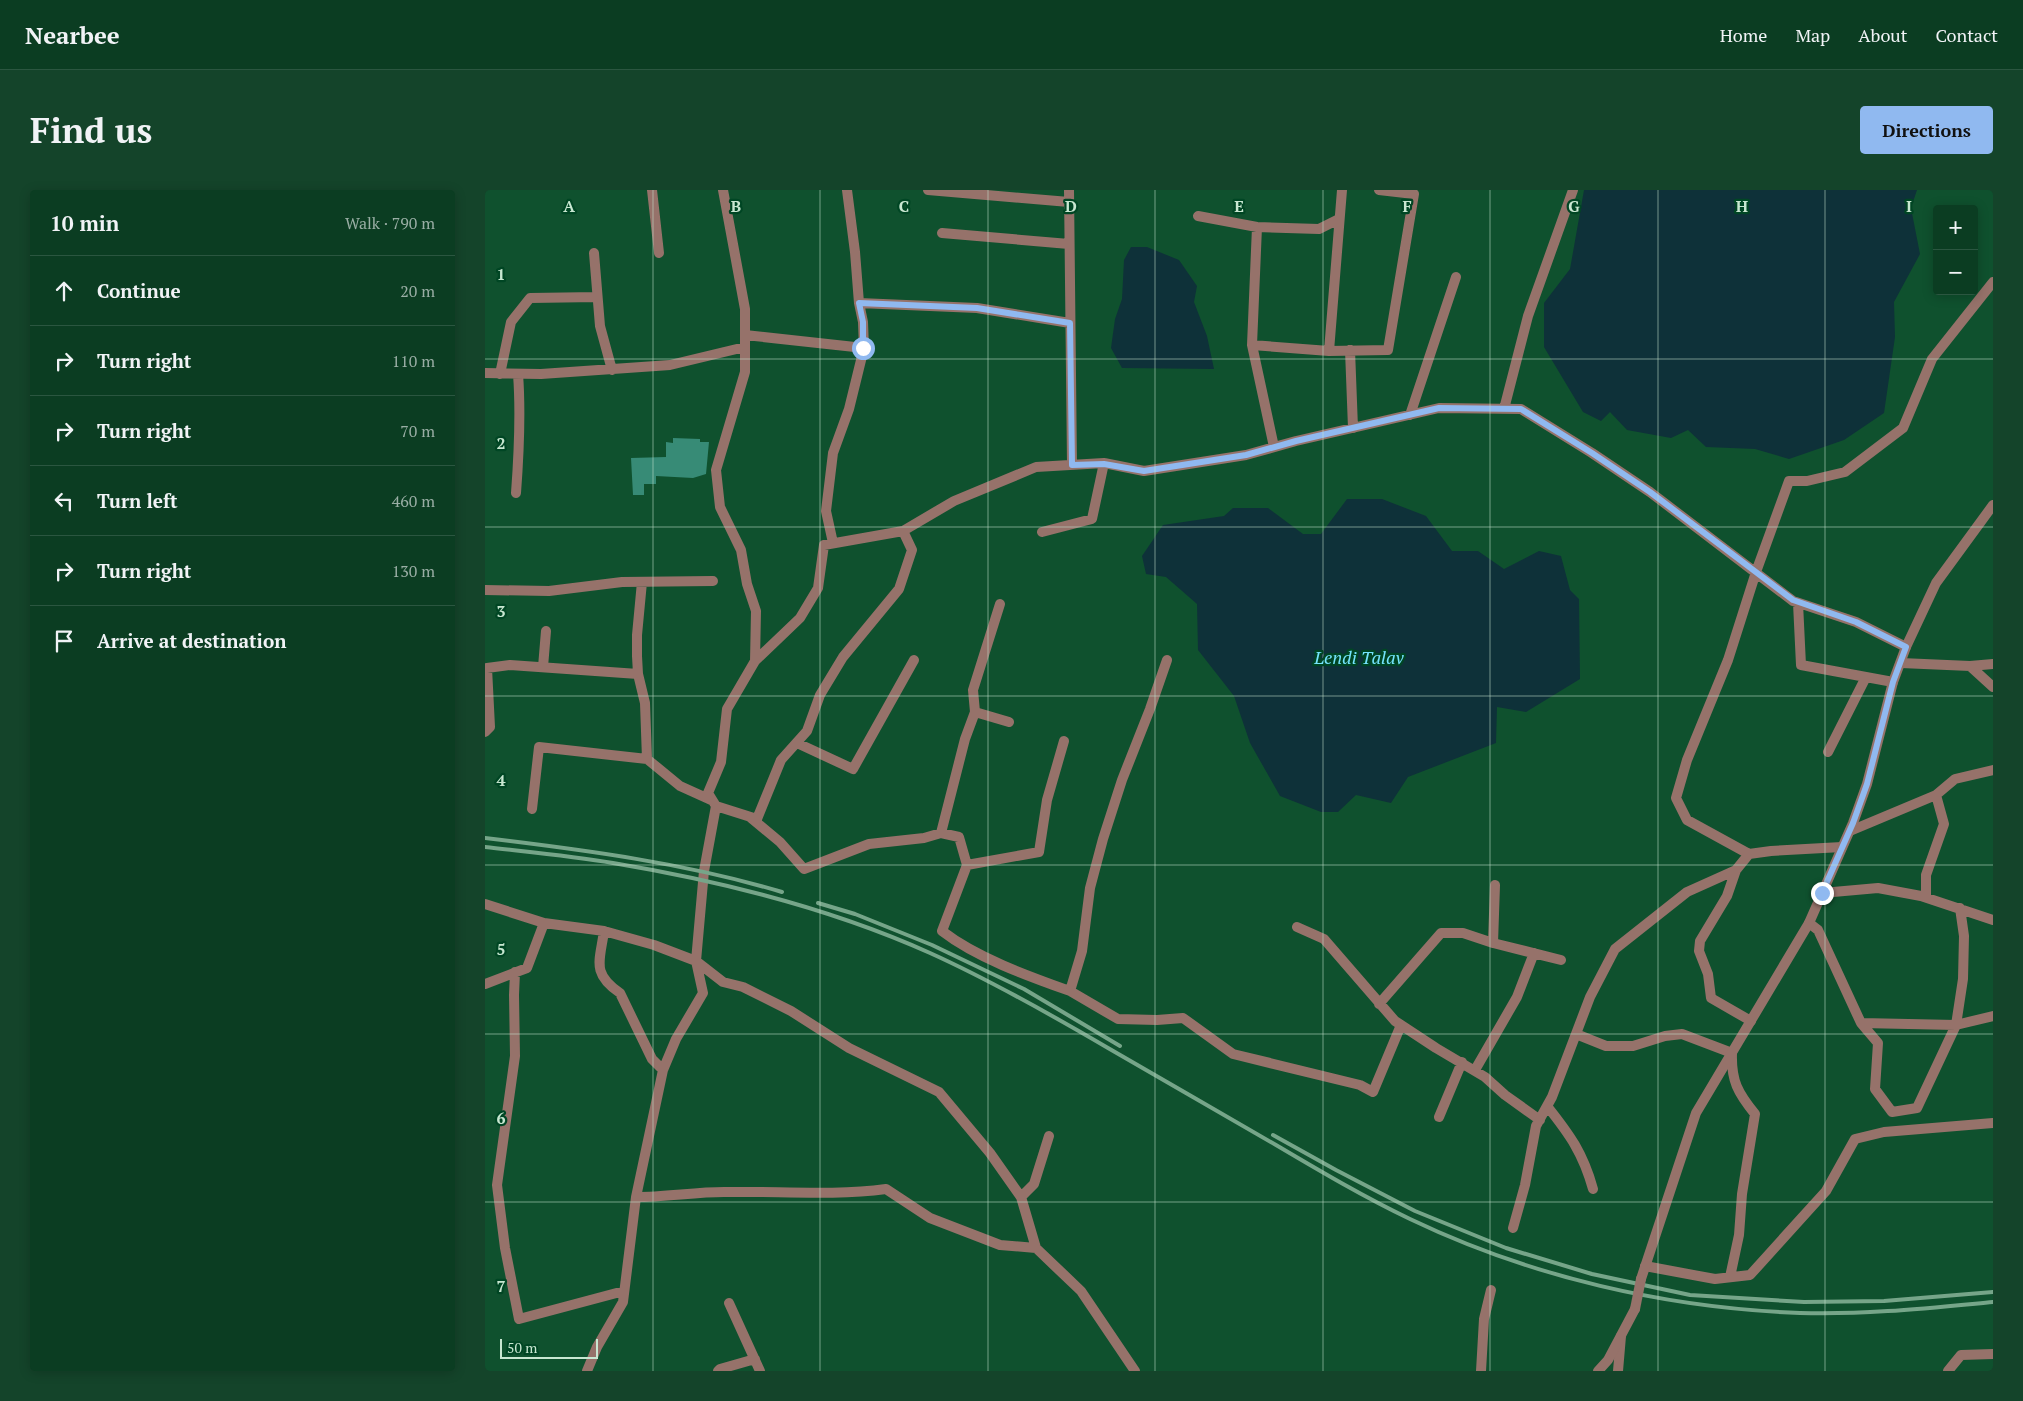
<!DOCTYPE html>
<html lang="en">
<head>
<meta charset="utf-8">
<style>
	body { margin:0; font-family:"PT Serif",serif; background:#14442a; color:#f1f3f6 }
	.controls { position:absolute; right:15px; top:15px; display:grid; overflow:hidden; border-radius:5px; box-shadow:0 2px 12px #0003 }
	.controls button { width:45px; height:45px; display:grid; place-items:center; padding:0; border:0; border-bottom:1px solid #2b5640; background:#0b3d22; color:#f1f3f6; font:25px sans-serif }
	.scale { position:absolute; left:15px; bottom:12px; width:98px; box-sizing:border-box; padding-left:5px; border:2px solid #c8e7d1; border-top:0; font-size:14px; line-height:18px; white-space:nowrap; color:#c8e7d1; -webkit-text-stroke:4px #004624; paint-order:stroke }
	.stop { position:absolute; width:15px; height:15px; margin:-11px; border:4px solid #90b9f0; border-radius:50%; background:#fff }
	.stop.end { background:#90b9f0; border-color:#fff; box-shadow:0 1px 5px #0008 }
	.list { margin:0; padding:0; list-style:none }
	h2 { display:flex; justify-content:space-between; align-items:center; height:65px; margin:0; padding:0 20px; font-size:21px }
	h2 small { font-size:16px; font-weight:400; color:#9aaea5 }
	.list li { display:grid; grid-template-columns:32px 1fr auto; gap:15px; align-items:center; box-sizing:border-box; height:70px; padding:0 20px; border-top:1px solid #2b5640 }
	.list b { display:block; font-size:19px; white-space:nowrap }
	.list em { font-size:16px; font-style:normal; color:#9aaea5 }
	.icon { flex:none; width:28px; height:28px; fill:none; stroke:currentColor; stroke-width:2; stroke-linecap:round; stroke-linejoin:round }
	.map { position:relative; flex:none; width:1508px; height:1181px; overflow:hidden; border-radius:5px }
	header { display:flex; align-items:center; gap:30px; box-sizing:border-box; height:70px; padding:0 25px; background:#0b3d22; border-bottom:1px solid #2b5640 }
	header strong { font-size:24px }
	nav { display:flex; gap:28px; margin-inline-start:auto; font-size:18px }
	.intro { display:flex; align-items:center; justify-content:space-between; box-sizing:border-box; height:120px; padding:0 30px }
	h1 { margin:0; font-size:35px }
	.button { padding:12px 22px; border-radius:5px; background:#90b9f0; color:#111; font-size:18px; font-weight:700 }
	main { display:flex; gap:30px; padding:0 30px }
	aside { flex:1; background:#0b3d22; border-radius:5px; box-shadow:0 2px 12px #0003 }
	.map>svg:first-child { display:block }
</style>
</head>
<body>
<header>
<strong>Nearbee</strong>
<nav><a>Home</a><a>Map</a><a>About</a><a>Contact</a></nav>
</header>
<div class="intro"><h1>Find us</h1><a class="button">Directions</a></div>
<main>
<aside>
<h2>10 min<small>Walk · 790 m</small></h2>
<ul class="list">
<li><svg class="icon" aria-label="ahead" viewBox="0 0 24 24"><path d="M12 20V5M6 11l6-6 6 6"/></svg><div><b>Continue</b></div><em>20 m</em></li>
<li><svg class="icon" aria-label="right" viewBox="0 0 24 24"><path d="M7 20v-9h11M14 6l5 5-5 5"/></svg><div><b>Turn right</b></div><em>110 m</em></li>
<li><svg class="icon" aria-label="right" viewBox="0 0 24 24"><path d="M7 20v-9h11M14 6l5 5-5 5"/></svg><div><b>Turn right</b></div><em>70 m</em></li>
<li><svg class="icon" aria-label="left" viewBox="0 0 24 24"><path d="M17 20v-9H6M10 6l-5 5 5 5"/></svg><div><b>Turn left</b></div><em>460 m</em></li>
<li><svg class="icon" aria-label="right" viewBox="0 0 24 24"><path d="M7 20v-9h11M14 6l5 5-5 5"/></svg><div><b>Turn right</b></div><em>130 m</em></li>
<li><svg class="icon" aria-label="arrive" viewBox="0 0 24 24"><path d="M6 21V4h12l-3 4 3 4H6"/></svg><div><b>Arrive at destination</b></div></li>
</ul>
</aside>
<div class="map">
<svg width="1508" height="1181" viewBox="0 0 1508 1181">
	<rect width="100%" height="100%" fill="#0f512e"/>
	<path fill="#0e3139" d="M1099 0H1432L1426 18 1435 64 1409 112 1410 147 1399 223 1359 250 1304 269 1270 259 1221 257 1203 240 1186 248 1142 240 1125 222 1116 231 1098 222 1059 157V113L1085 79Z
		M646 57H662L694 70 712 96 709 112 722 146 729 179 637 178 626 158 630 129 637 109 639 70Z
		M862 309H897L941 326 967 361H993L1019 379 1054 361 1076 366 1085 400 1094 409 1095 489 1041 522 1012 517 1011 553 923 587 906 613 871 605 853 622H836L795 606 765 553 749 506 713 460 712 414 681 387 661 384 657 366 678 335 739 326 748 318H783L818 344H836Z"/>
	<path fill="#378b76" d="M188 248 215 249V252H224L221 284 208 288 171 286V294H159V305H148L146 268 181 267V252L188 253Z"/>
	<g fill="none" stroke-linecap="round" stroke-linejoin="round">
		<path stroke="#96726a" stroke-width="10" d="M167 0 174 63
			M238 0 260 119V182L231 280 235 317 256 360 262 394 271 421 270 471
			M443 0 584 12
			M584 0 587 275
			M713 26 772 37 834 39 854 29
			M457 43 584 54
			M109 63 115 136 127 180
			M374 113 492 118 585 133
			M260 145 379 158
			M767 155 772 37
			M865 160 868 238
			M844 161 857 0
			M0 183 56 184 185 175 260 157
			M15 184 26 132 45 108 112 107
			M1019 219 1043 126 1088 0
			M925 225 971 87
			M789 257 767 155 844 161 903 160 929 4 894 0
			M31 303C34 263 36 223 33 184
			M557 342 607 329 619 273
			M348 353 341 321 348 263 364 219 379 158 378 132 374 113 370 62 362 0
			M157 392 152 445V466L153 484 160 513 162 569 195 596 226 610
			M0 400 64 401 137 392 228 391
			M1313 413 1316 475 1408 492
			M1416 473 1485 476 1508 497
			M1485 476 1508 474
			M58 477 61 441
			M490 522 524 532
			M0 542 5 537 2 478 25 475 153 484
			M312 553 368 579 429 470
			M1343 562 1381 487
			M231 616 272 629 296 570 322 541 335 505 358 467 414 399 427 360 418 341
			M47 619 54 557 162 569
			M266 628 295 652 319 679 384 654 439 648 456 643 480 549 490 522 488 500 515 414
			M1365 641 1451 605 1470 589 1508 580
			M456 643 474 647 482 675 457 741C492 768 543 786 585 801L597 761 605 698 618 649 637 590 665 519 682 470
			M1264 664 1202 630 1191 608 1202 570 1243 470 1271 382 1304 291H1322L1360 282 1418 238 1447 169 1508 92
			M482 675 554 662 562 610 579 551
			M1251 680 1242 706 1215 751 1214 761 1223 784 1226 808 1266 831
			M1010 695 1008 753 1076 770
			M1337 703 1393 698 1436 706 1508 730
			M1441 707V685L1459 634 1451 605
			M0 714 59 733 42 778 0 794
			M59 733 119 741 169 755 211 771 238 792 258 797 306 821 364 858 454 902 505 963 536 1007 551 1058 596 1101 650 1181
			M1324 733 1333 740 1376 833 1393 853 1390 899 1407 922 1432 918 1471 835 1478 789 1479 746 1475 718
			M812 737 839 749 910 831 951 858 1000 887 1020 905 1055 930
			M119 741C115 771 106 783 135 803L167 869 178 880
			M30 782 29 805 30 866 12 995 20 1058 34 1129 139 1101
			M585 801 633 829 672 830 698 828 748 864 875 895 888 902 916 835
			M894 814 956 743H978L1008 753
			M1376 833 1471 835 1508 826
			M1091 844 1121 856H1148L1180 846 1197 844 1247 863C1246 891 1253 903 1270 924L1257 1004 1254 1045 1245 1087
			M990 880 1032 807 1049 763
			M1062 916C1085 945 1098 963 1108 999
			M954 927 977 872
			M151 1007C181 1007 210 1002 239 1002 293 1001 348 1006 401 999L445 1028 515 1055 551 1058
			M536 1007 549 994 564 946
			M1028 1038 1040 995 1051 936 1067 907 1105 807 1130 759 1202 702 1251 680 1264 664 1286 661 1357 657
			M1160 1076 1230 1089 1265 1085 1341 1001 1370 949 1399 942 1508 933
			M244 1113 275 1181
			M102 1181 112 1157 138 1112 151 1007 178 880 191 849 218 803 211 771 219 681 231 616 223 603 236 572 242 519 270 471 315 428 333 398 339 355 418 341 469 311 551 277 619 273 659 281 761 265 811 251 954 218 1036 219 1107 263 1165 302 1308 411 1371 432 1421 457
			M233 1181 235 1179 270 1169
			M996 1181 999 1129 1006 1100
			M1133 1181 1136 1146
			M1463 1181 1476 1165 1508 1164"/>
		<path stroke="#96726a" stroke-width="10" d="M1156 1089 1211 923 1324 733 1368 633 1382 594 1408 492 1421 457 1451 393 1508 315
			M1113 1181 1123 1170 1150 1119"/>
		<path stroke="#76a589" stroke-width="4" d="M0 648C100 660 200 673 297 702
			M0 657C43 662 86 666 128 673 236 691 345 718 445 763 507 791 565 824 623 858 679 890 735 923 791 955 835 981 879 1007 925 1029 1046 1087 1181 1118 1315 1123 1379 1125 1444 1118 1508 1112
			M333 713 370 724 447 755 539 799 635 856
			M788 945 851 980 930 1021 1021 1058 1107 1084 1205 1105 1319 1112 1399 1111 1508 1102"/>
		<path stroke="#96726a" stroke-width="10" d="M1150 1119 1156 1089"/>
	</g>
	<g fill="none" stroke-linecap="round" stroke-linejoin="round">
		<path stroke="#90b9f0" stroke-width="6" d="M378 158V132L374 113 492 118 585 133 587 275 619 274 659 281 761 265 811 251 954 218 1036 219 1107 263 1165 302 1308 410 1371 432 1421 457 1408 492 1382 594 1368 633 1337 703"/>
	</g>
	<path fill="none" stroke="#c8e7d1" stroke-width="1" stroke-opacity="0.55" d="M168 0V1181M335 0V1181M503 0V1181M670 0V1181M838 0V1181M1005 0V1181M1173 0V1181M1340 0V1181M0 169H1508M0 337H1508M0 506H1508M0 675H1508M0 844H1508M0 1012H1508"/>
	<g text-anchor="middle" dominant-baseline="central" stroke-width="4.5" stroke-linejoin="round" paint-order="stroke">
		<g font-size="18" font-style="italic" fill="#74e3fd" stroke="#004624">
			<text x="874" y="467">Lendi Talav</text>
		</g>
	</g>
	<g font-size="16" text-anchor="middle" font-weight="bold" fill="#c8e7d1" stroke="#004624" stroke-width="4.5" stroke-linejoin="round" paint-order="stroke">
		<text x="84" y="22">A</text>
		<text x="251" y="22">B</text>
		<text x="419" y="22">C</text>
		<text x="586" y="22">D</text>
		<text x="754" y="22">E</text>
		<text x="922" y="22">F</text>
		<text x="1089" y="22">G</text>
		<text x="1257" y="22">H</text>
		<text x="1424" y="22">I</text>
		<text x="16" y="90">1</text>
		<text x="16" y="259">2</text>
		<text x="16" y="427">3</text>
		<text x="16" y="596">4</text>
		<text x="16" y="765">5</text>
		<text x="16" y="934">6</text>
		<text x="16" y="1102">7</text>
	</g>
</svg>
<div class="controls">
<button>+</button>
<button>−</button>
</div>
<div class="scale">50 m</div>
<div class="stop" style="left:378px;top:158px"></div>
<div class="stop end" style="left:1337px;top:703px"></div>
</div>
</main>
</body>
</html>
